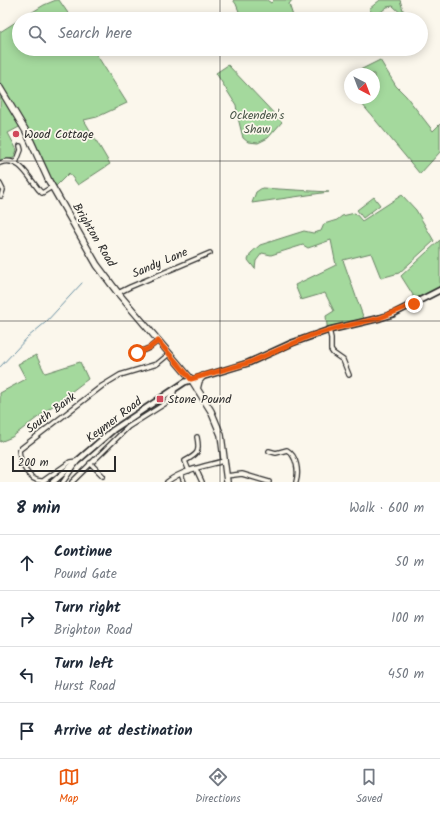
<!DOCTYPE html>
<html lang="en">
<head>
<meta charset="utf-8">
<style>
	body { margin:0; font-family:Kalam,sans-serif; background:#f6f6f7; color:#1f2937 }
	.compass { position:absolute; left:344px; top:68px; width:36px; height:36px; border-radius:50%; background:#fff; box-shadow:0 2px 10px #0003; rotate:138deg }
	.scale { position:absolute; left:12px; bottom:10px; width:104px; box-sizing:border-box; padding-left:4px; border:2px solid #2b2b2b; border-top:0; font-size:11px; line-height:14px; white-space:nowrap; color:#2b2b2b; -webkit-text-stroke:3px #fbf7ec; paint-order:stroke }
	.stop { position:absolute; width:12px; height:12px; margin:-9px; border:3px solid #ea580c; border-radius:50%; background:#fff }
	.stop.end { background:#ea580c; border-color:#fff; box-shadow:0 1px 4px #0008 }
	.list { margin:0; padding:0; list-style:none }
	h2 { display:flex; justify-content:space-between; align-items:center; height:52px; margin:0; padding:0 16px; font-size:17px }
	h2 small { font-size:13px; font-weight:400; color:#747a83 }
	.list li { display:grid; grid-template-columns:26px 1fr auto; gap:12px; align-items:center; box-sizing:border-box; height:56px; padding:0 16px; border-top:1px solid #e0e1e3 }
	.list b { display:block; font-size:15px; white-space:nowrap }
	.list p { margin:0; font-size:13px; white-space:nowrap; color:#747a83 }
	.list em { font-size:13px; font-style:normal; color:#747a83 }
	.icon { flex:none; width:22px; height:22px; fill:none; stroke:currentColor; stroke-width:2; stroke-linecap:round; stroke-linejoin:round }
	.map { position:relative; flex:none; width:440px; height:482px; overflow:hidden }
	.search { position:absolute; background:#fff; box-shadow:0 2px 10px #0003; left:12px; right:12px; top:12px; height:44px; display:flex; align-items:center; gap:10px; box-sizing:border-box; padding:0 14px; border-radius:22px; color:#747a83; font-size:15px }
	.sheet { height:276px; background:#fff }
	nav { display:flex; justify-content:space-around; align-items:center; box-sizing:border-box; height:56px; border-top:1px solid #e0e1e3; background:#fff; font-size:11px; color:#747a83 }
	nav a { display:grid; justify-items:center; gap:2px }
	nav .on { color:#ea580c }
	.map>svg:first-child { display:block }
</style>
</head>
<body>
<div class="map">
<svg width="440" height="482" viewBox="0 0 440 482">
	<rect width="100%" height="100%" fill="#fbf7ec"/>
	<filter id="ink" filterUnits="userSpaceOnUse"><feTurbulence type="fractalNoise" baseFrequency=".025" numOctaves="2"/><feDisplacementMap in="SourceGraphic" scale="8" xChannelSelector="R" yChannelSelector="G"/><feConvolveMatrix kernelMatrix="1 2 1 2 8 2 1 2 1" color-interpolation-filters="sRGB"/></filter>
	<g filter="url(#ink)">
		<path fill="#a4d99d" stroke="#688264" d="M56 0H59L72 19H21L44 5Z
			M233 0H267L271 3 274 0H292L289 4 294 19H242L236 4Z
			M380 0H400L403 10 407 19 393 6 387 7 376 16 369 9Z
			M19 20V49H93L127 103 97 117 84 120 110 164 78 185 69 173 53 189 21 126 8 133 17 150 14 158 0 161V32Z
			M380 60 396 86 406 96 433 131 440 124V152L420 174 357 98H374V74H352Z
			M228 65 282 122 268 138 258 143 248 142 243 138 238 118 236 105 216 73Z
			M262 188 329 192 252 203 256 192Z
			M402 195 416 210 434 241 399 273 381 278 371 253 343 260 365 322 328 334 326 316 334 311 325 293 301 300 295 285 336 265 331 240 308 248 303 245 271 255 262 253 256 261 255 269 248 260 251 253 260 245 304 231 313 233 321 231 324 224 337 220 342 216 355 213 362 221Z
			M374 197 380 205 363 218 357 210Z
			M440 240V288L411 305 413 295 401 276Z
			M36 355 45 373 80 362 88 379 12 437 0 442V393L26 379 18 364Z"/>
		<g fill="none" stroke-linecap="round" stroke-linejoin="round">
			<path stroke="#688fa2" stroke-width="1" d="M0 367 28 337 46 322 82 283"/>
			<defs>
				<path id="street" d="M0 163C19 155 29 178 39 190L42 193 52 187
					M16 163 21 150 20 146
					M0 184 3 190 1 196
					M118 293 130 287 210 253
					M329 330 331 338V350L333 353 343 360 349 375
					M137 353 149 348 158 341
					M269 451 276 453 287 450C297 456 299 472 296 482
					M77 461 70 462 43 481C28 482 20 462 19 450L102 386 120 375 157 364 169 354
					M90 463 103 476
					M196 469 202 482
					M189 471 185 461C198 454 200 452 197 437
					M181 474 184 482
					M226 476 242 474 269 482
					M63 482 77 462
					M72 482 128 427 166 403 174 392V389
					M167 482C182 470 205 466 224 461"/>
				<path id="secondary" d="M53 482 113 430 185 382 248 363 292 343 329 330 380 318 393 314 440 290"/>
				<path id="primary" d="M0 88 27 133 49 181 97 265 118 293 191 379 211 411 221 435 227 482
					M197 389 199 381 203 376"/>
			</defs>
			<use href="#street" stroke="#2b2b2b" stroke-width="6"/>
			<use href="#secondary" stroke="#2b2b2b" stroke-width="8"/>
			<use href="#primary" stroke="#2b2b2b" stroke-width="8"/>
			<use href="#street" stroke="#fbf7ec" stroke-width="3.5"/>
			<use href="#secondary" stroke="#fbf7ec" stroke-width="4.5"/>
			<use href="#primary" stroke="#fbf7ec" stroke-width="5.5"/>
		</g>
	</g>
	<g fill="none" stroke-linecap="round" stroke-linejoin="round" filter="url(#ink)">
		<path stroke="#ea580c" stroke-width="5" d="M137 353 149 348 158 341 191 379 248 363 310 336 337 328 380 318 414 304"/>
	</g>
	<path fill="none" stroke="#2b2b2b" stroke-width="1" stroke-opacity="0.55" d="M220 0V19M220 49V482M0 161H440M0 321H440"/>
	<g fill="#d1495b" stroke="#fbf7ec" stroke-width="1.5">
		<circle cx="16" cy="134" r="4"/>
		<rect x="156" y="395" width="8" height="8" rx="2"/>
	</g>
	<g text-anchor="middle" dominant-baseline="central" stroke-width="3.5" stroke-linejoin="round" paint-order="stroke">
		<g font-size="12" fill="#495648" stroke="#fbf7ec">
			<text x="257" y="115">Ockenden's<tspan x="257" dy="14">Shaw</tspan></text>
		</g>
		<g font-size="12" fill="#2b2b2b" stroke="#fbf7ec" text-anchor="start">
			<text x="24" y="134">Wood Cottage</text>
			<text x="168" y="399">Stone Pound</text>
		</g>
		<g font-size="12" fill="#2b2b2b" stroke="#fbf7ec">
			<text transform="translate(94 235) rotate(59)">Brighton Road</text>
			<text transform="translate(160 263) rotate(-23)">Sandy Lane</text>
			<text transform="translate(51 413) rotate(-37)">South Bank</text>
			<text transform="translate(114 420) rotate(-37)">Keymer Road</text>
		</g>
	</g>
</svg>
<svg class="compass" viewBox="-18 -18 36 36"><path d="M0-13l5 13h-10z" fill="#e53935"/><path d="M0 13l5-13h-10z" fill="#747a83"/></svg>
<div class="scale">200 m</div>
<div class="stop" style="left:137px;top:353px"></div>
<div class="stop end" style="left:414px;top:304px"></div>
<div class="search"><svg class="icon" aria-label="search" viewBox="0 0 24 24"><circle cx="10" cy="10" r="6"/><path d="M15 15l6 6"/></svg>Search here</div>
</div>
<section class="sheet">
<h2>8 min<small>Walk · 600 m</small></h2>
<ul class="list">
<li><svg class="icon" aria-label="ahead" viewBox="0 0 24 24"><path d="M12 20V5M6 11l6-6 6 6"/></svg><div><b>Continue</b><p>Pound Gate</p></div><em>50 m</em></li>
<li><svg class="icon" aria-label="right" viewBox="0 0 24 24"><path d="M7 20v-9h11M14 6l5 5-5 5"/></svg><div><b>Turn right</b><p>Brighton Road</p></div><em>100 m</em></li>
<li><svg class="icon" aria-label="left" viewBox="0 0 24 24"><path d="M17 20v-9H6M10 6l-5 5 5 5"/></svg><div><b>Turn left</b><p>Hurst Road</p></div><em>450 m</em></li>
<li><svg class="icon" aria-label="arrive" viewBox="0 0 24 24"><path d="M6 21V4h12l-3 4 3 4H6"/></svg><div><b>Arrive at destination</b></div></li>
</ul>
</section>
<nav>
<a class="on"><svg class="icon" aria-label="map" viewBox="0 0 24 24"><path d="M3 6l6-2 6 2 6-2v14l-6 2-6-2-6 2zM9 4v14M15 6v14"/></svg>Map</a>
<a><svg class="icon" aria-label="directions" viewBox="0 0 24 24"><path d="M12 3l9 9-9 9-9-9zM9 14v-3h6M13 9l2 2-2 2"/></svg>Directions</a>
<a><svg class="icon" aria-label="saved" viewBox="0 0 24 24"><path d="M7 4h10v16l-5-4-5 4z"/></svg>Saved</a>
</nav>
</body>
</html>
